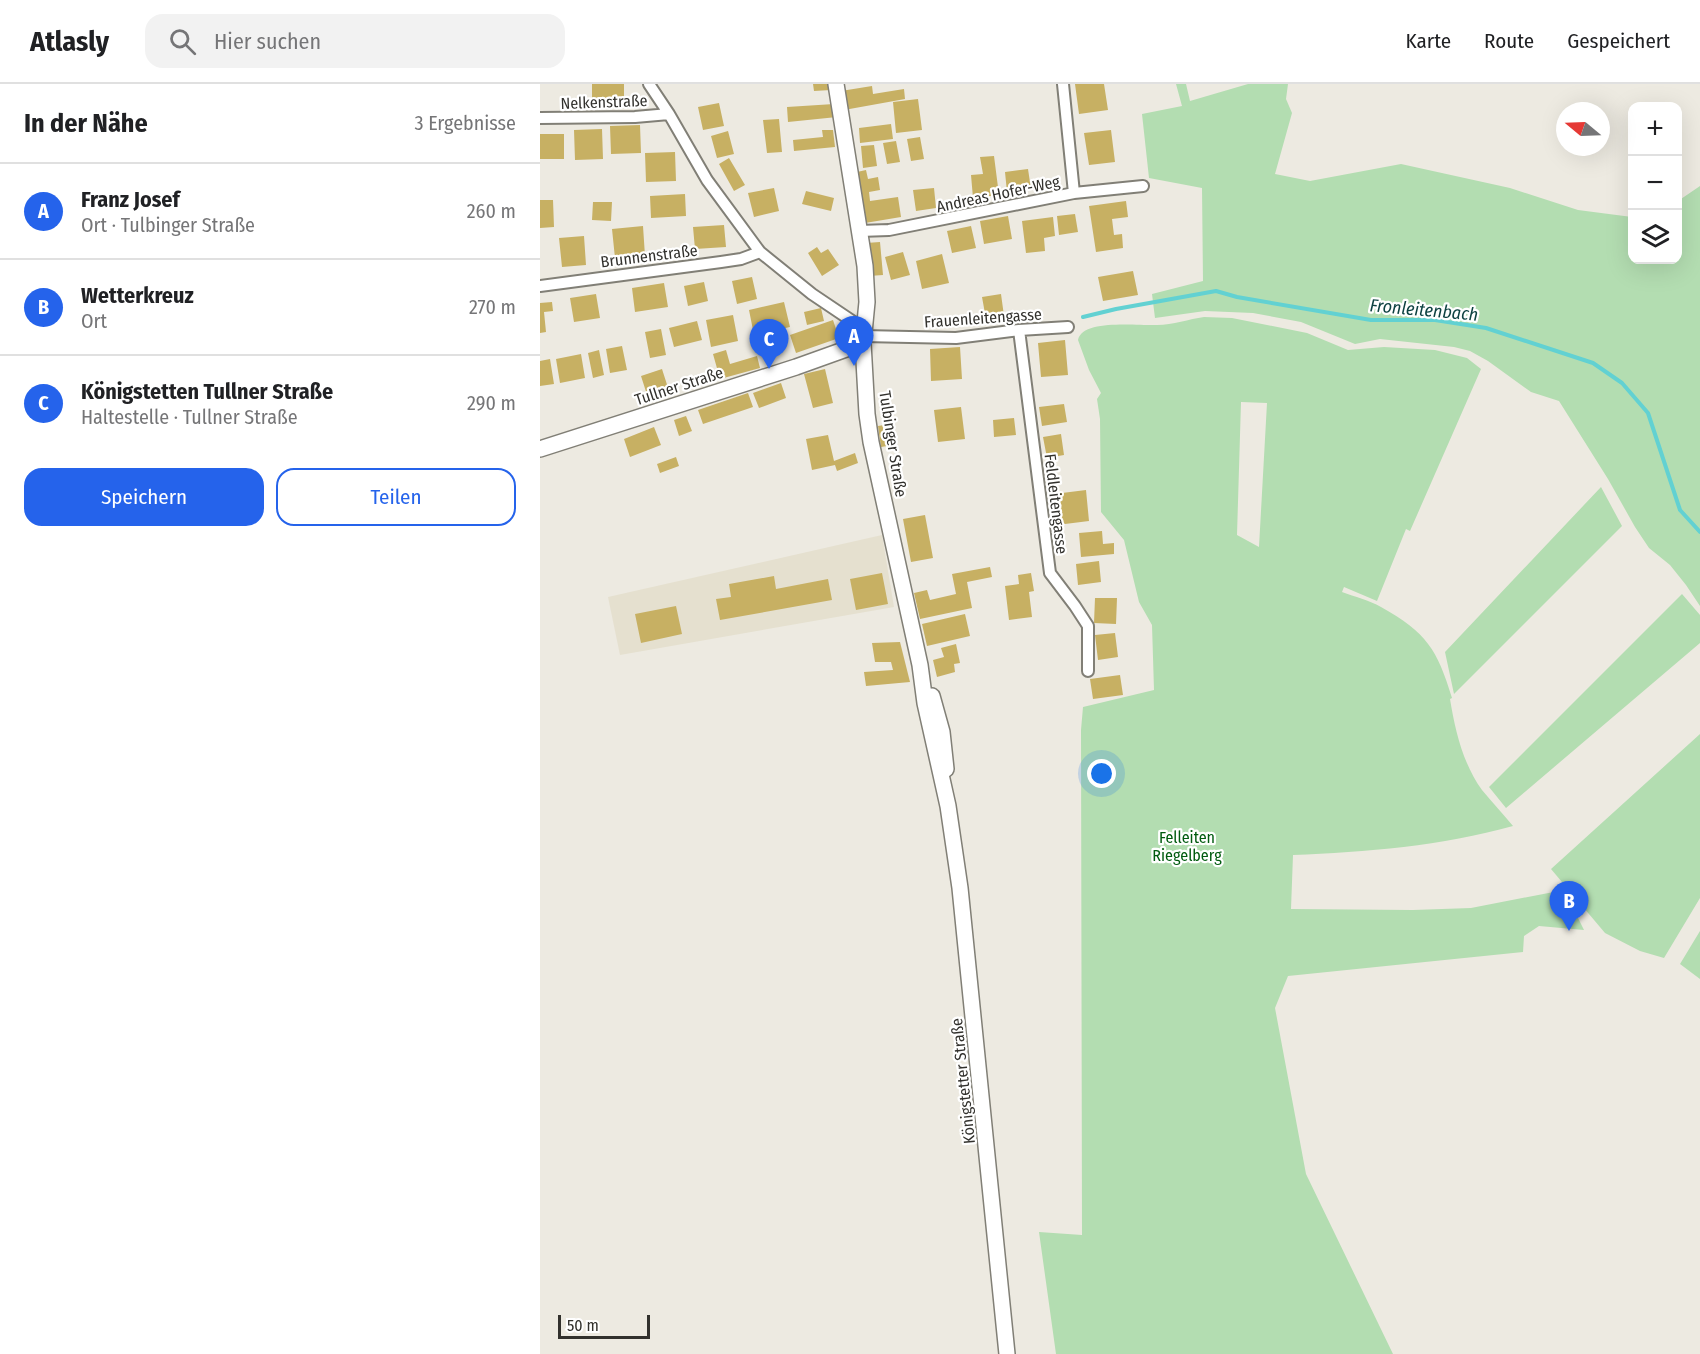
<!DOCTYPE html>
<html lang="de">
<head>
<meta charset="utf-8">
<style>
	body { margin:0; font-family:"Fira Sans Condensed",sans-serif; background:#f2f2f2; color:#202124 }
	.controls { position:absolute; right:18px; top:18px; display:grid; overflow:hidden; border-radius:12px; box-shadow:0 6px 24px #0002 }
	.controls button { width:54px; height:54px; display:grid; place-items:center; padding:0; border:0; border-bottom:2px solid #e0e0e0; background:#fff; color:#202124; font:30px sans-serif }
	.compass { position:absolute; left:1016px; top:18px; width:54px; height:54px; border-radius:50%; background:#fff; box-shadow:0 6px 24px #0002; rotate:289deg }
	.scale { position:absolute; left:18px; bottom:15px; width:92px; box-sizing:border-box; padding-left:6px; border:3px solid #32312d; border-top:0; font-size:16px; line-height:21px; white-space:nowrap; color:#32312d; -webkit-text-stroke:4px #fff; paint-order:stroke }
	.you { position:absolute; left:562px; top:690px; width:21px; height:21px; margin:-15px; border:4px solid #fff; border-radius:50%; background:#1a73e8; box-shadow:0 0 0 9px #1a73e833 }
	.badge { display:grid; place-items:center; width:39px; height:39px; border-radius:50%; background:#2563eb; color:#fff; font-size:20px; font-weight:700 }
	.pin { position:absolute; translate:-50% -50px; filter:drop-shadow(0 2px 3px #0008) }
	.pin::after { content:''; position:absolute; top:32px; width:21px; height:18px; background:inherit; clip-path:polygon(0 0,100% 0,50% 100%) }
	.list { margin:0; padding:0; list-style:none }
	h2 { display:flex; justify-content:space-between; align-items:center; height:78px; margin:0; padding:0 24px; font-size:26px }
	h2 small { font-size:20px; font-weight:400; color:#757577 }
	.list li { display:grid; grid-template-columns:39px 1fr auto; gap:18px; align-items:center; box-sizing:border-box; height:96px; padding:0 24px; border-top:2px solid #e0e0e0 }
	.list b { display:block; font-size:22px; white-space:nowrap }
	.list p { margin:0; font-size:20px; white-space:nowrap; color:#757577 }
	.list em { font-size:20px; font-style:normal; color:#757577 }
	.actions { display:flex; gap:12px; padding:18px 24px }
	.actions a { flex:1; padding:14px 0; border:2px solid #2563eb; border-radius:18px; text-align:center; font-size:21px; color:#2563eb }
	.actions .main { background:#2563eb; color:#fff }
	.icon { flex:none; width:33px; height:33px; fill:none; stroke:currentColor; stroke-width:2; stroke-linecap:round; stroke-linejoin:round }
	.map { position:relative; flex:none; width:1160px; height:1270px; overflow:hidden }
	header { display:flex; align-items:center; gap:36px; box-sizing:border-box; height:84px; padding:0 30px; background:#fff; border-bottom:2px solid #e0e0e0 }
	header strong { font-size:28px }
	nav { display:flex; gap:33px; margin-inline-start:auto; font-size:21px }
	.search { width:420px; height:54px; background:#f2f2f2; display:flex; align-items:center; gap:15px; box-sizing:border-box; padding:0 21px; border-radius:18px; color:#757577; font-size:22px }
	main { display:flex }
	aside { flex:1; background:#fff }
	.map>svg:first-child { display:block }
</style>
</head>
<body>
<header>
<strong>Atlasly</strong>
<div class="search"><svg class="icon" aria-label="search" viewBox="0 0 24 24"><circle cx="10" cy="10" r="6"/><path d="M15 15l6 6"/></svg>Hier suchen</div>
<nav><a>Karte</a><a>Route</a><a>Gespeichert</a></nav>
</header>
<main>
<aside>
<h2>In der Nähe<small>3 Ergebnisse</small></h2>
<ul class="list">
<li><span class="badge">A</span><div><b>Franz Josef</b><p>Ort · Tulbinger Straße</p></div><em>260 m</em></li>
<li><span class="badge">B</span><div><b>Wetterkreuz</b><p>Ort</p></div><em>270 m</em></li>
<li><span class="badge">C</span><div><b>Königstetten Tullner Straße</b><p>Haltestelle · Tullner Straße</p></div><em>290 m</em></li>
</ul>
<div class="actions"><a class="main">Speichern</a><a>Teilen</a></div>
</aside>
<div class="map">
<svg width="1160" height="1270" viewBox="0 0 1160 1270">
	<rect width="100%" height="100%" fill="#edeae1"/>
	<path fill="#e5e0cf" d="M342 451 354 523 80 571 68 513Z"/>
	<path fill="#b3ddb1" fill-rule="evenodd" d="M636 0H646L650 17 708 0H748L746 15 752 29 735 90 770 97 861 80 970 104 1038 126 1092 133V176H1138V117L1160 102V522L1146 501 1130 481 1109 464 1095 443 1068 395 1019 317 991 308 948 277 930 267 914 263 840 255 815 260 761 238 713 229 665 227 615 234 612 210 663 197 662 104 609 94 602 30 642 22Z
		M664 233 692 234 767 249 808 266 844 263 895 266 927 274 941 285 870 447 866 445 837 517 804 503 802 508C815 513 829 516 841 523 887 549 897 565 912 614L910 615C915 646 923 680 942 706 952 718 963 730 973 742 902 762 826 768 753 771L751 825 873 826 931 824 1024 806 1044 846 999 842 984 852 983 868 748 892 735 924 766 1090 853 1270H516L499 1148 542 1151 541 646 543 623 614 606 612 541 599 518 584 456 561 428 560 335 557 315 561 309 549 286 538 256C542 234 601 242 617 241 633 241 649 235 664 233ZM701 318 727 319 719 463 697 451Z
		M1061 403 1082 442 914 610 905 568Z
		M1142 510 1160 531V559L966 724 949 703Z
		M1160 650V814L1124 874 1100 867 1065 849 1011 785Z
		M1160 847V895L1140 880Z"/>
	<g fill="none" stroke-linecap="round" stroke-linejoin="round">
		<path stroke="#62d1d2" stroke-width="4" d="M543 233 576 225 676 207 697 213 831 236H895L946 244 1053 279 1082 299 1108 329 1140 426 1160 448"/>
	</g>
	<path fill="#c7b063" d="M52 0H84V17L52 18Z
		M273 0H290L291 6 274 7Z
		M535 0H564L568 26 539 30Z
		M332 2 333 10 364 5 365 15 304 26 301 7Z
		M378 15 382 46 356 49 353 18Z
		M179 19 184 42 163 46 158 23Z
		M294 20 297 33 248 38 247 23Z
		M239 35 242 68 227 69 223 36Z
		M351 40 353 55 320 59 319 44Z
		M100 41 101 69 71 70 70 42Z
		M62 45 63 75 35 76 34 46Z
		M282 46H293L295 63 254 67 253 56 283 53Z
		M571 46 575 78 549 81 544 49Z
		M188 47 194 70 177 74 171 52Z
		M0 50H24V75H0Z
		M380 53 384 75 371 77 367 55Z
		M356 57 360 78 347 80 343 59Z
		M334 61 337 82 323 84 321 62Z
		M135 68 136 97 106 98 105 69Z
		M454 72 459 111 433 114 431 91 443 90 440 73Z
		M189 74 205 101 194 107 179 80Z
		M488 85 491 105 467 108 465 88Z
		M326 86 328 95 338 93 340 106 329 108 330 117 358 113 361 133 325 139 317 88Z
		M234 104 239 127 214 133 208 109Z
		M394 104 396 124 376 127 373 106Z
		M266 107 294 114 291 127 262 120Z
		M145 110 146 132 111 134 110 112Z
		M0 116H13L14 143 0 144Z
		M586 117 588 133 572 135 574 151 582 150 583 164 556 168 549 122Z
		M53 118H72L71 137 52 136Z
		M535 130 538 148 519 151 517 132Z
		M468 132 472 155 444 160 440 137Z
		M513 133 515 152 504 154 505 167 486 169 482 137Z
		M184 141 186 163 155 165 153 143Z
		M103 142 105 172 75 174 72 145Z
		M431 142 436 164 412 169 407 147Z
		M44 152 46 181 22 183 19 154Z
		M340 158 343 191 329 192 326 159Z
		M277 163 281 169 288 165 299 181 282 192 268 169Z
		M363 168 370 191 351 196 345 173Z
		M402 170 409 199 382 205 376 177Z
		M593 187 598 211 563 217 558 193Z
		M212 193 217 215 197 220 192 197Z
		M164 198 168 217 148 222 144 202Z
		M124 199 128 223 95 228 92 204Z
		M56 210 60 234 34 238 30 214Z
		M461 210 464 232 446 235 442 213Z
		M12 218 13 227 4 228 6 248 0 249V219Z
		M244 218 250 243 214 251 209 226Z
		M281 224 284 237 267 241 264 228Z
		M193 231 198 257 171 263 166 236Z
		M293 236 299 254 256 269 250 251Z
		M157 237 162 256 134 263 129 244Z
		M121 245 126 271 110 274 105 248Z
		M525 256 528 291 501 293 498 259Z
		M82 262 87 286 70 289 66 265Z
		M420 263 422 295 391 297 390 265Z
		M59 266 64 291 53 294 48 269Z
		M186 266 190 280 217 272 220 284 180 295 173 270Z
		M41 270 45 294 20 299 16 275Z
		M10 275 14 300 0 302V277Z
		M122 285 130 310 109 317 101 292Z
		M285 285 293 319 273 324 264 290Z
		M241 299 246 314 219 324 213 309Z
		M208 309 213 323 163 340 158 326Z
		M524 320 527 338 502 342 499 323Z
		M421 323 425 355 398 358 394 326Z
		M146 332 152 347 139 352 134 336Z
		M474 334 476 351 454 353 453 336Z
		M350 340 353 361 341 363 338 342Z
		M114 343 121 361 90 373 84 355Z
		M521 350 524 371 507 374 503 353Z
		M288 351 294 377 315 369 318 379 297 387 295 381 272 386 266 355Z
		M136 373 139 382 120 389 117 380Z
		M546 406 549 437 517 441 514 410Z
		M385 431 393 474 371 478 363 435Z
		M562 447 563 460 574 459V470L541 473 539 449Z
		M559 477 561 498 538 501 536 480Z
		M450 483 452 493 427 498 432 524 380 535 374 509 387 506 390 516 416 510 412 490Z
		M342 489 348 520 316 526 310 495Z
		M491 489 494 507 489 508 492 533 469 536 465 502 479 500 478 491Z
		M234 492 236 505 288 495 292 516 180 536 176 515 191 513 189 500Z
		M555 514H577L576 540 554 539Z
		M136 522 142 550 101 559 95 530Z
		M425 530 430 552 387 562 382 540Z
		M575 549 578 573 558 576 555 551Z
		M360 558 370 598 326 602 324 588 353 586 351 578H335L332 559Z
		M416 560 420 579 414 580 415 588 397 593 393 576 404 573 401 564Z
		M580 591 583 611 553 615 550 595Z"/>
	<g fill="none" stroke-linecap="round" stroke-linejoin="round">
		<defs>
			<path id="street" d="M109 0 129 30 167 96 220 168 272 210 324 245
				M523 0 534 109
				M0 34 95 33 129 30
				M319 147 349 146 534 109 603 102
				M0 202 181 178 201 175 220 168
				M479 246 510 489 535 522 548 542V587
				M323 252 416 254 479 246 528 243"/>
			<path id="secondary" d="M296 0 325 182 327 218 323 259 327 330 331 358 380 581 385 619 408 722 420 804 467 1270
				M0 365 256 283 323 259
				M392 612 402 648 406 685"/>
		</defs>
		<use href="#street" stroke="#817f76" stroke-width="14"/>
		<use href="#secondary" stroke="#817f76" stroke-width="18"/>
		<use href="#street" stroke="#fff" stroke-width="10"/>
		<use href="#secondary" stroke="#fff" stroke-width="15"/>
	</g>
	<g text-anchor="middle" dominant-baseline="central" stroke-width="4.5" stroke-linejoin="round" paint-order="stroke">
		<g font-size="16" fill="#32312d" stroke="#fff">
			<text transform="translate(64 18) rotate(-2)">Nelkenstraße</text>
			<text transform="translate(458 110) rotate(-12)">Andreas Hofer-Weg</text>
			<text transform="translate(109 172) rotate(-7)">Brunnenstraße</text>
			<text transform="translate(443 234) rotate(-4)">Frauenleitengasse</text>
			<text transform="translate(139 302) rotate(-18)">Tullner Straße</text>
			<text transform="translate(353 360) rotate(81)">Tulbinger Straße</text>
			<text transform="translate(516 420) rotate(83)">Feldleitengasse</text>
			<text transform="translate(423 997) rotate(-96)">Königstetter Straße</text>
		</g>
		<g font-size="16" fill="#015b0f" stroke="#fff">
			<text x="647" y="753">Felleiten<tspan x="647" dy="18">Riegelberg</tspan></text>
		</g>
		<g font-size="18" font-style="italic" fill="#0e4242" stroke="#fff">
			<text transform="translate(884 226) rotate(5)">Fronleitenbach</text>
		</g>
	</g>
</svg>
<div class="controls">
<button>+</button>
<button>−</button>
<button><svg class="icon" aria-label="layers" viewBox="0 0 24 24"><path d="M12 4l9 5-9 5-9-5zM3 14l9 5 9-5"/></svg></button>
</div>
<svg class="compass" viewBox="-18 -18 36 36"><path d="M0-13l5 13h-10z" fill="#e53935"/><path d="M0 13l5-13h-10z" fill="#757577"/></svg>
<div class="scale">50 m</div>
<div class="you"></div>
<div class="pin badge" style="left:314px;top:282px">A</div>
<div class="pin badge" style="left:1029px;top:847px">B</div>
<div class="pin badge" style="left:229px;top:285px">C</div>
</div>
</main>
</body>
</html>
